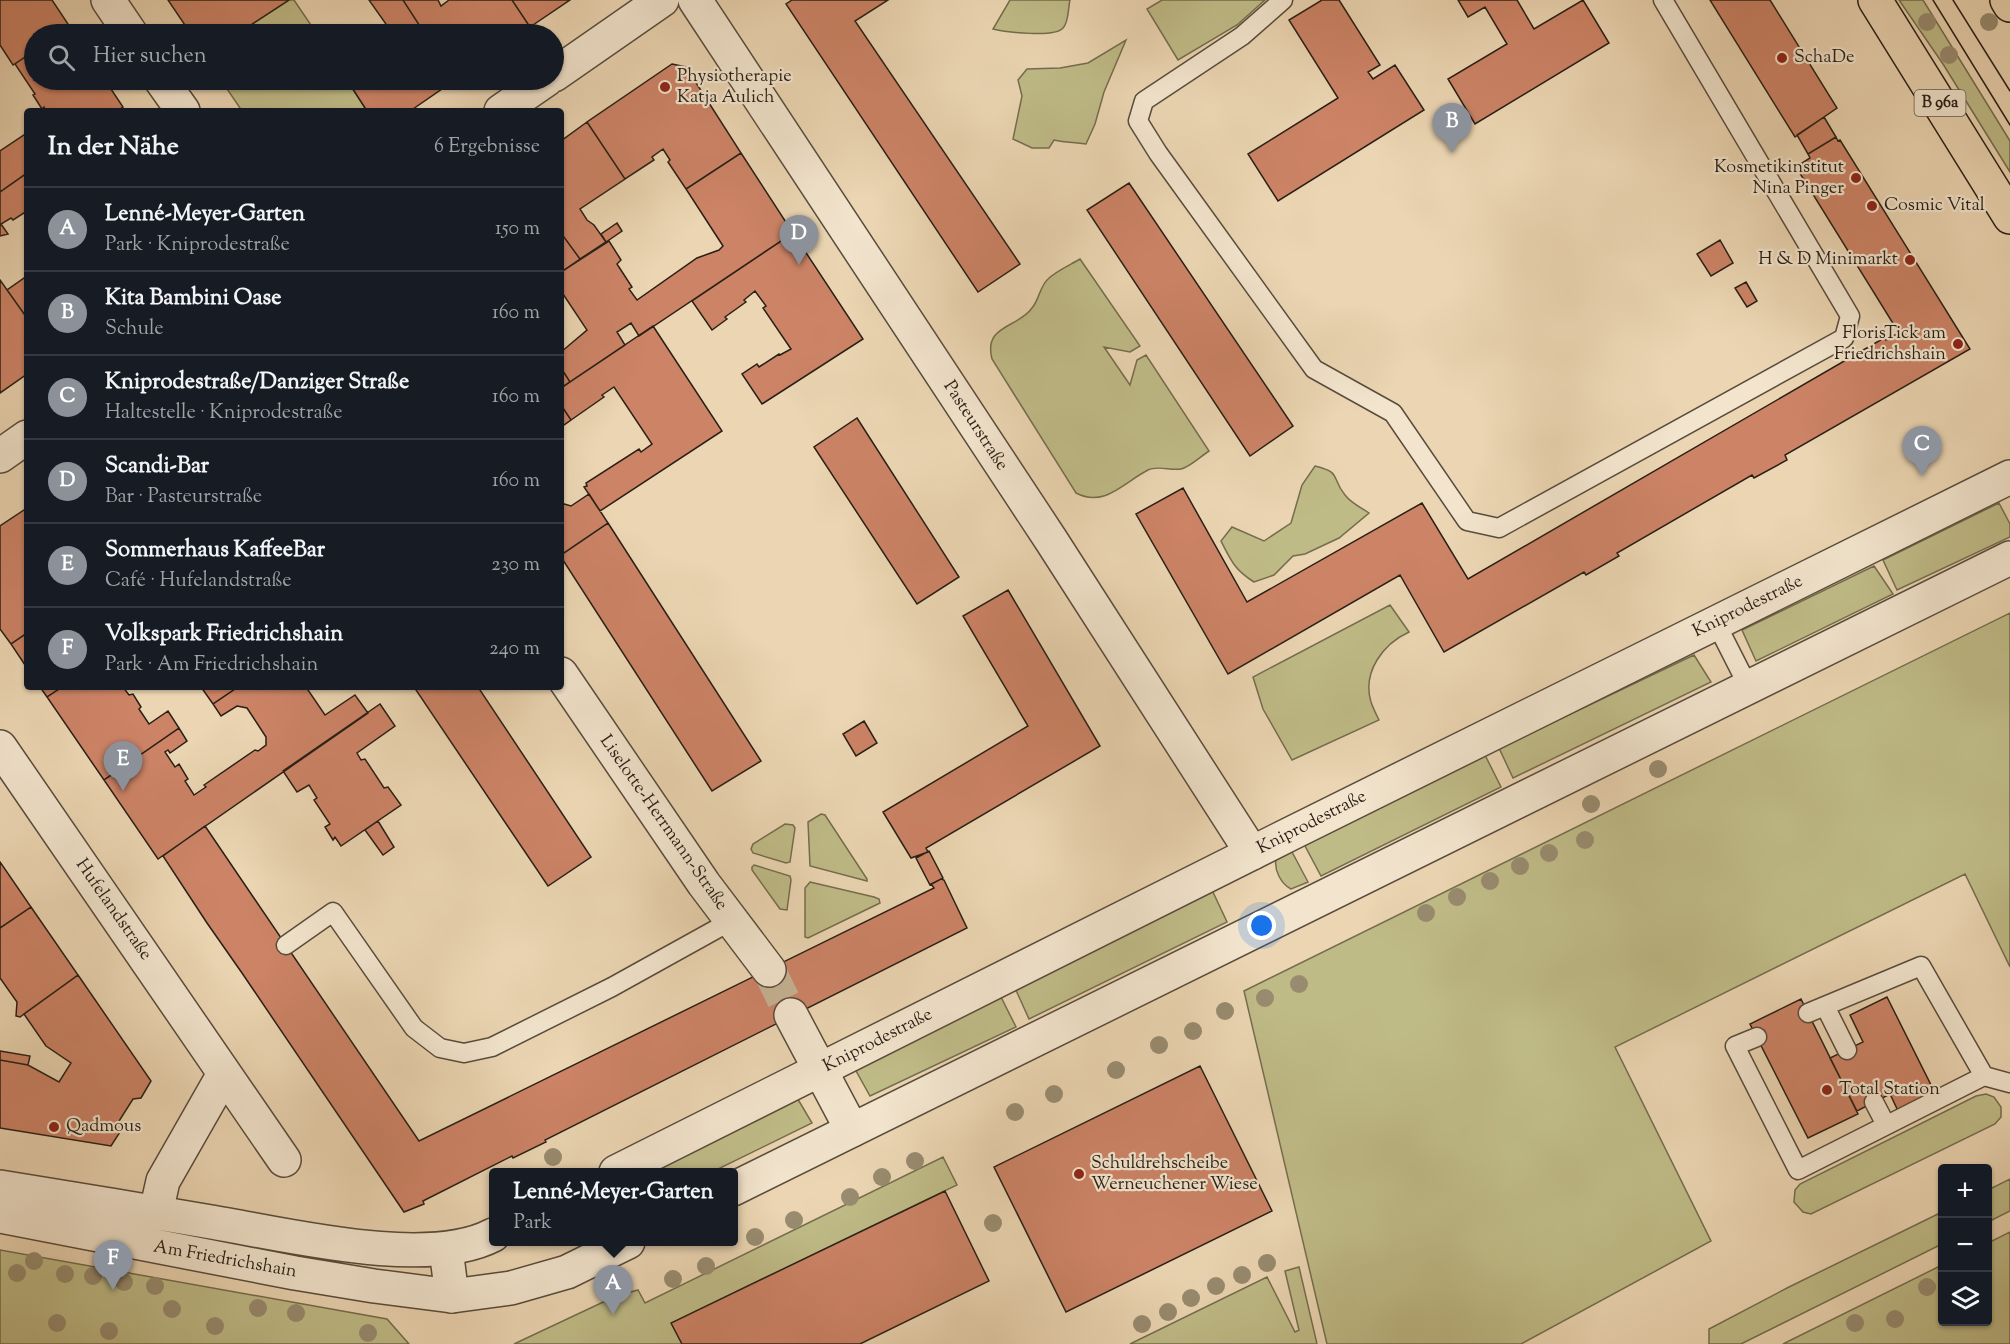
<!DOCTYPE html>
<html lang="de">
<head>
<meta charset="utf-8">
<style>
	body { margin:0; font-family:"Sorts Mill Goudy",serif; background:#20242c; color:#f1f3f6 }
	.controls { position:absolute; right:18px; bottom:18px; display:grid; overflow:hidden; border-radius:6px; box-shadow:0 2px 4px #0004 }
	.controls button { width:54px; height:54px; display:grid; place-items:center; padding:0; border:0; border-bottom:2px solid #363941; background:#171b24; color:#f1f3f6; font:30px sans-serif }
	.you { position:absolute; left:1262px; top:926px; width:21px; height:21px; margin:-15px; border:4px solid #fff; border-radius:50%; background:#1a73e8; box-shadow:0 0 0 9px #1a73e833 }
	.badge { display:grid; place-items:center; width:39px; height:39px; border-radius:50%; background:#8c9099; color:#fff; font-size:20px; font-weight:700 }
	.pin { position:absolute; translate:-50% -50px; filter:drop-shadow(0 2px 3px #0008) }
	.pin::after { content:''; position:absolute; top:32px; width:21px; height:18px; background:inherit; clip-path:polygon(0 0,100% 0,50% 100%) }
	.popup { position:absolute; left:489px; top:1168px; width:249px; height:78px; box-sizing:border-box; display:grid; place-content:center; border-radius:6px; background:#171b24; filter:drop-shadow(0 2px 4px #0005); font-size:20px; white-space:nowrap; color:#9ea1a6 }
	.popup b { font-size:22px; color:#f1f3f6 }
	.popup::after { content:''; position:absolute; left:50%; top:100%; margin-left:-12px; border:12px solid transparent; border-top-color:#171b24 }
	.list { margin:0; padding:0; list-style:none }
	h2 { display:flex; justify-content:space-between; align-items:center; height:78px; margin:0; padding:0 24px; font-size:26px }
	h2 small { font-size:20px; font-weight:400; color:#9ea1a6 }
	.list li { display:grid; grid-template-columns:39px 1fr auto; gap:18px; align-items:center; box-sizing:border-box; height:84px; padding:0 24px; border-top:2px solid #363941 }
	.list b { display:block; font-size:22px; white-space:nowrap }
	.list p { margin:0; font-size:20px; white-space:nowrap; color:#9ea1a6 }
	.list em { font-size:20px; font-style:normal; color:#9ea1a6 }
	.icon { flex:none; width:33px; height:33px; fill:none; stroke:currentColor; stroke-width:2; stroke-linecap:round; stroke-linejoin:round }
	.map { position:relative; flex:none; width:2010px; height:1344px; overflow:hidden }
	.search { position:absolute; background:#171b24; box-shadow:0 2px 4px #0004; left:24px; top:24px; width:540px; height:66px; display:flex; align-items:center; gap:15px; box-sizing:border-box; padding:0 21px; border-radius:33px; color:#9ea1a6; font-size:22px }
	.panel { position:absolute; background:#171b24; box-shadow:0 2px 4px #0004; left:24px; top:108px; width:540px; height:582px; border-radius:6px }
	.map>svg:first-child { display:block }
</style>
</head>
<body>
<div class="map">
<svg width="2010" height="1344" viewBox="0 0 2010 1344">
	<rect width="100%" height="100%" fill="#ebd5b2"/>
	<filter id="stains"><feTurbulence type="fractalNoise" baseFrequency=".00333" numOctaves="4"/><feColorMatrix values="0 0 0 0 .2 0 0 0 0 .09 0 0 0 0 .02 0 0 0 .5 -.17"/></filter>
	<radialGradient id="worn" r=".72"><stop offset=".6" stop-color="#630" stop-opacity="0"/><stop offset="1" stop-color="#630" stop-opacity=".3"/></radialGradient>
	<path fill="#bfbb87" stroke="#746d4e" stroke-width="1.5" d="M289 0H294L317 34H237Z
		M1010 0H1070C1068 8 1069 22 1063 28 1055 38 1006 32 993 29Z
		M1162 0H1265L1237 25 1178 60 1147 9Z
		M1899 0H1923L2010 141V172L1943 64Z
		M1126 40 1104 92 1095 124 1086 144C1074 142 1066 143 1054 140L1049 148H1032L1013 139 1022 96 1018 80 1027 69 1060 68 1088 63Z
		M221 80H347L367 111H242Z
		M1080 259 1140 346 1130 352 1104 347 1130 385 1137 360 1146 355 1209 451C1201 456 1190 467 1181 469 1171 471 1158 465 1148 470 1124 482 1105 508 1076 493L992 359C983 325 1018 328 1032 308 1039 300 1040 286 1048 279 1056 271 1070 265 1080 259Z
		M1315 466C1343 473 1330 477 1345 495 1351 503 1360 507 1369 513L1339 538 1305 554 1293 556 1274 575 1254 582C1235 570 1231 561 1221 541L1232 527 1264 541 1291 523 1302 485Z
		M1999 503 2010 524V537L1897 590 1883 560Z
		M1874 566 1893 594 1756 661 1742 630Z
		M1390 605 1409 632C1383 644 1362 672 1371 702 1373 708 1376 714 1379 720L1292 760 1263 709 1253 677Z
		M2010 613V967L1965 874 1615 1047 1711 1241 1521 1344H1327L1244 991Z
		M1694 655 1711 682 1513 778 1499 748Z
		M1485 755 1501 787 1321 876 1304 844Z
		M821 814 825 815 867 879V881L810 866 808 822Z
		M785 824 793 825 795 828 790 862 786 863 753 853 751 849 753 844Z
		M1291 850 1308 882 1291 889C1281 884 1274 870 1276 859Z
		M754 865 790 876 791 880 787 910 780 909 752 870V867Z
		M810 882 874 897 879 899 880 903 808 938 805 937V888Z
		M1212 890 1227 922 1029 1019 1015 988Z
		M1000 995 1016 1027 870 1096 855 1069Z
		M1986 1094 1994 1097 2001 1107V1117L1995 1124 1811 1214 1803 1212 1794 1202 1795 1190 1800 1184 1976 1096Z
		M796 1096 812 1123 712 1172H640Z
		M943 1157 957 1185 672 1323 682 1344H514L616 1296 638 1290 645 1303Z
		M2010 1179V1211L1988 1222V1190Z
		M1942 1212V1244L1741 1344H1709V1329L1789 1287Z
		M2010 1232V1344H1783L1942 1265V1322H1988V1243Z
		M0 1250 387 1319 409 1344H0Z
		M1299 1267 1317 1344H1130L1267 1277 1295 1332 1299 1330 1285 1271Z"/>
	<path fill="#cc8366" stroke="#281f16" stroke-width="1.5" d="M0 0H52L70 27 58 34H34V51L13 65 0 45Z
		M168 0H289L237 34H191Z
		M369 0H403L425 34H393L388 28 386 30 383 26 386 24Z
		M403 0H438L441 6 449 0H512L530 27 520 34H425Z
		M512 0H570L530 27Z
		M792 0H888L855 21 1020 264 978 292 786 4Z
		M1322 0H1339L1380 65 1368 72 1373 79 1395 65 1424 110 1278 201 1248 154 1338 98 1289 20Z
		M1458 0H1517L1534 29 1583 0 1609 43 1475 124 1448 79 1507 44 1485 7 1468 17Z
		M1710 0H1770L1837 108 1795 137Z
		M34 51V80H105L123 107 117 111H46L44 107 42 109 33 95 35 94 15 64Z
		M672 64 686 67 741 153 686 189 668 162 670 160 663 149 652 157 654 160 625 179 587 122Z
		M347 80H455L410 111H367Z
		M1824 117 1836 137 1808 154 1797 135Z
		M587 122 625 179 580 209 587 220 594 225 606 242 580 259 561 233V141Z
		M27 133V173L0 192V151Z
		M1836 137 1838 141 1840 140 1970 349 1785 455 1787 460 1754 478 1752 475 1617 553 1619 556 1586 575 1584 572 1444 652 1400 575 1228 674 1136 514 1183 488 1247 602 1422 503 1468 579 1884 338 1886 340 1899 333 1796 167 1810 158 1808 154Z
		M741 153 793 233 639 336 631 323 617 332 625 345 570 382 561 368V352L587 330 561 291V272L609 241 621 260 617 264 632 287 629 289 637 300 697 258 719 250 723 246 686 189Z
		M27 173V211L13 220 11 218 1 224 8 234 0 236V192Z
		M1129 183 1293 426 1250 456 1087 210Z
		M617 223 622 231 606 242 601 234Z
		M561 233 580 259 561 272Z
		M793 233 863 339 762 404 742 374 757 364 759 367 779 354 780 355 791 349 763 308 766 306 755 291 744 300 746 302 725 317 727 319 712 330 692 301Z
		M1720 240 1733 263 1711 276 1697 254Z
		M27 276V318L7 290Z
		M0 280 27 318V374L0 393Z
		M1746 282 1757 301 1747 307 1735 288Z
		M653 326 722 431 600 511 584 487 587 486 586 483 639 449 641 452 652 444 614 387 602 395 604 397 571 420 561 405V388Z
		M561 368 570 382 561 388Z
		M561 405 571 420 561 427Z
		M857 418 959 577 917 604 814 447Z
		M589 494 608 523 561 555V503L571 506Z
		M27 508V633L11 644 0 629V526Z
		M608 523 761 761 712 791 561 557V555Z
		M1008 590 1100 746 926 848 928 852 911 858 883 812 1028 726 963 616Z
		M27 633V668L11 644Z
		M40 687H62L47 697Z
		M62 687H123L129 695 133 694 141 707 139 709 149 724 168 711 179 728 104 780 47 697Z
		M201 687H238L213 704Z
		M238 687H306L325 715 355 695 368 713 158 859 104 780 179 728 187 741 170 753 168 750 165 752 175 767 179 764 188 779 185 781 194 795 206 787 204 785 255 750 258 751 266 745V737L247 708 237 706 221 716 213 704Z
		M414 687H478L591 857 548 886Z
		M380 704 395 726 357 753 361 760 365 759 384 788 388 787 401 805 341 846 335 837 333 840 325 827 330 824 314 800 317 798 309 785 297 792 283 771Z
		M864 721 877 743 856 756 843 734Z
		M378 821 394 847 383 855 365 830Z
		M205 826 419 1141 934 888 931 884 941 879 944 880 967 928 545 1140 546 1142 513 1158 512 1156 423 1201 424 1204 404 1212 242 973 207 923 163 856Z
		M929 851 943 878 930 885 916 858Z
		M0 862 31 907 0 928Z
		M31 907 78 975 20 1017 16 1016 17 1002 0 978V928Z
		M78 975 151 1081 141 1098 133 1099 119 1121 122 1129 111 1146 0 1128V1060L28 1065 59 1082 71 1063 46 1046 24 1014Z
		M1887 997 1937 1097 1900 1115 1890 1094 1857 1111 1830 1058 1863 1042 1850 1015Z
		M1801 999 1858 1114 1808 1138 1750 1024Z
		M0 1051 30 1056 28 1065 0 1060Z
		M1200 1066 1272 1211 1066 1312 994 1167Z
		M945 1191 989 1281 860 1344H682L671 1323Z"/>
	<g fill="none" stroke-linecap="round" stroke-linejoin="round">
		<path stroke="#c4b193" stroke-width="33" stroke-dasharray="33 16" stroke-linecap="butt" d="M769 970 791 1015"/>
		<defs>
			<path id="service" d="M1283 0 1242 36 1144 101 1138 121 1158 153 1314 369 1393 413 1467 521 1499 528 1844 338 1850 316 1663 0
				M1716 623 1748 686
				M286 945 333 912 414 1028 440 1048 464 1053 492 1047 612 987 731 921
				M1825 1006 1847 1050
				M1808 1013 1921 966 1984 1076
				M1757 1037 1735 1046 1798 1170 1984 1076 2010 1083
				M1874 1102 1886 1125"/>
			<path id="minor" d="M108 0 131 34
				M695 0 1051 540 1252 853
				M554 75 662 0
				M161 80 183 111
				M501 111 546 80
				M0 456 27 437
				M561 674 704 884 769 970
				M0 747 284 1160
				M791 1015 852 1130
				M156 1212 163 1181 224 1074
				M446 1249 452 1296"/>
			<path id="tertiary" d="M616 1172 1290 834 2010 477
				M0 1187C70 1198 141 1210 211 1222 284 1234 427 1270 493 1235
				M733 1189 2010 558
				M0 1216 295 1273 374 1286 452 1296 511 1288 567 1272 628 1242"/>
			<path id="primary" d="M1875 0 2010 217
				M2007 0 2010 5"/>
		</defs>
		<use href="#service" stroke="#594c3d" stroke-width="21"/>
		<use href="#minor" stroke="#594c3d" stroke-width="36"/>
		<use href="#tertiary" stroke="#594c3d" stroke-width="36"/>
		<use href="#primary" stroke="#281f16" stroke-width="36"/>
		<use href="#service" stroke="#f2e4cd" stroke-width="18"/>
		<use href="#minor" stroke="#f2e4cd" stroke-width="33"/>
		<use href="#tertiary" stroke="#f2e4cd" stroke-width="33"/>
		<use href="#primary" stroke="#ebd5b2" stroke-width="33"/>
		<path stroke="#281f16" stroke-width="1.5" d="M1933 0 2010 125
			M1953 0 2010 91"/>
	</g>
	<g fill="#988b6f">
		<circle cx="1927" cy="22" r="9"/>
		<circle cx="1989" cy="22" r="9"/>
		<circle cx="1949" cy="55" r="9"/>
		<circle cx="1658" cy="769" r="9"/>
		<circle cx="1591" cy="804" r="9"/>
		<circle cx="1585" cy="840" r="9"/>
		<circle cx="1549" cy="853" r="9"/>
		<circle cx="1520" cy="866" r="9"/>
		<circle cx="1490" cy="881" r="9"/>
		<circle cx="1457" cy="897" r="9"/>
		<circle cx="1426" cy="913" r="9"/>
		<circle cx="1299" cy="984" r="9"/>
		<circle cx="1265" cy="998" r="9"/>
		<circle cx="1225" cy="1011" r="9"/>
		<circle cx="1193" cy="1031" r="9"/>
		<circle cx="1159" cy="1045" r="9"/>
		<circle cx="1116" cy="1070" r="9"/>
		<circle cx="1054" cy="1094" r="9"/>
		<circle cx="1015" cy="1112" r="9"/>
		<circle cx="553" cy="1157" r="9"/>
		<circle cx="915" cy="1161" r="9"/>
		<circle cx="882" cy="1177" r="9"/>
		<circle cx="850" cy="1197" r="9"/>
		<circle cx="794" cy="1220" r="9"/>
		<circle cx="993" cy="1223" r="9"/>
		<circle cx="755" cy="1237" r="9"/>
		<circle cx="34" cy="1261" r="9"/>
		<circle cx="1267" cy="1263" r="9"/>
		<circle cx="706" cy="1266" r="9"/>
		<circle cx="17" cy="1273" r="9"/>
		<circle cx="65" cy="1274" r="9"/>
		<circle cx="1242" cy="1275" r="9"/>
		<circle cx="93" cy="1276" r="9"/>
		<circle cx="673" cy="1279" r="9"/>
		<circle cx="124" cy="1282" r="9"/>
		<circle cx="155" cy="1286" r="9"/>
		<circle cx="1216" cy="1286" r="9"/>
		<circle cx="1927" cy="1287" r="9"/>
		<circle cx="1191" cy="1298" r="9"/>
		<circle cx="258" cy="1308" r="9"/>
		<circle cx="172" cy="1309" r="9"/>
		<circle cx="1168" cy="1312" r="9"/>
		<circle cx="296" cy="1313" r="9"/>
		<circle cx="1895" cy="1319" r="9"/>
		<circle cx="57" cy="1323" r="9"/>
		<circle cx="1855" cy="1323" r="9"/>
		<circle cx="1142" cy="1324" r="9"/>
		<circle cx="215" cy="1326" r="9"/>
		<circle cx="109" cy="1331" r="9"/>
		<circle cx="368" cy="1333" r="9"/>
	</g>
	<g fill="#8f2418" stroke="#f2e4cd" stroke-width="2">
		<circle cx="1782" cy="58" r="6"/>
		<circle cx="665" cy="87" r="6"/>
		<circle cx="1856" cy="178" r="6"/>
		<circle cx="1872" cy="206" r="6"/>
		<circle cx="1910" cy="260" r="6"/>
		<circle cx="1958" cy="344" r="6"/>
		<circle cx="1827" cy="1090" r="6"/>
		<circle cx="54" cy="1127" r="6"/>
		<circle cx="1079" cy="1174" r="6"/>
	</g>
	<g text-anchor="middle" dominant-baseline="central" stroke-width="4.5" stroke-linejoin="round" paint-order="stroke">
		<rect fill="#f2e4cd" stroke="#655a4d" stroke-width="1.5" x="1914.5" y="90" width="51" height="26" rx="4.5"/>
		<g font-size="16" font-weight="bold" fill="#281f16">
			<text x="1940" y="103">B 96a</text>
		</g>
		<g font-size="18" fill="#281f16" stroke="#f2e4cd" text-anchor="start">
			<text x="1794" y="58">SchaDe</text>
			<text x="677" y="77">Physiotherapie<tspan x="677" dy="21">Katja Aulich</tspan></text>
			<text x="1844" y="168" text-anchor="end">Kosmetikinstitut<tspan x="1844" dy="21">Nina Pinger</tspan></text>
			<text x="1884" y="206">Cosmic Vital</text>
			<text x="1898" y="260" text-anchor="end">H &amp; D Minimarkt</text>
			<text x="1946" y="334" text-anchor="end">FlorisTick am<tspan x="1946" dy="21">Friedrichshain</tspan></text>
			<text x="1839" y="1090">Total Station</text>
			<text x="66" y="1127">Qadmous</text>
			<text x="1091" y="1164">Schuldrehscheibe<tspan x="1091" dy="21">Werneuchener Wiese</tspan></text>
		</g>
		<g font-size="18" fill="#281f16" stroke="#f2e4cd">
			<text transform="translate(975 426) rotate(57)">Pasteurstraße</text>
			<text transform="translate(1748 607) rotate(-26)">Kniprodestraße</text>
			<text transform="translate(663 823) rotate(55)">Liselotte-Herrmann-Straße</text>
			<text transform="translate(1312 823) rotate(-27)">Kniprodestraße</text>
			<text transform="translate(113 910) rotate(55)">Hufelandstraße</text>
			<text transform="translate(878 1041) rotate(-27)">Kniprodestraße</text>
			<text transform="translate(225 1260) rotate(10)">Am Friedrichshain</text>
		</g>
	</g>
	<rect width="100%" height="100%" filter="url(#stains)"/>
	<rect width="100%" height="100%" fill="url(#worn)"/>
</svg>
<div class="controls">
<button>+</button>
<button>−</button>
<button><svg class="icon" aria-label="layers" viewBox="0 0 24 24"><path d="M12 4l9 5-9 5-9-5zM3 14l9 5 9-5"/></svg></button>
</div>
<div class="you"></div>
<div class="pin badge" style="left:613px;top:1315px">A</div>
<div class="popup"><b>Lenné-Meyer-Garten</b>Park</div>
<div class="pin badge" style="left:1452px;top:153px">B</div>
<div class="pin badge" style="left:1922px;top:476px">C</div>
<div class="pin badge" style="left:799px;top:265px">D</div>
<div class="pin badge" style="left:123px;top:791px">E</div>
<div class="pin badge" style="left:113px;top:1290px">F</div>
<div class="search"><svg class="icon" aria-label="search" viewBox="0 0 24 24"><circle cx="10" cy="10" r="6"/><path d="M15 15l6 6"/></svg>Hier suchen</div>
<section class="panel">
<h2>In der Nähe<small>6 Ergebnisse</small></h2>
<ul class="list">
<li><span class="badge">A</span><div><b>Lenné-Meyer-Garten</b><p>Park · Kniprodestraße</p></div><em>150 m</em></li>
<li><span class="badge">B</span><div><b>Kita Bambini Oase</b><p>Schule</p></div><em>160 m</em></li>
<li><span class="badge">C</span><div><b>Kniprodestraße/Danziger Straße</b><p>Haltestelle · Kniprodestraße</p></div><em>160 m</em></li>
<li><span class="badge">D</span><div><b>Scandi-Bar</b><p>Bar · Pasteurstraße</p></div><em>160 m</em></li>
<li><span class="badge">E</span><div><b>Sommerhaus KaffeeBar</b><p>Café · Hufelandstraße</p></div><em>230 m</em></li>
<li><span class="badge">F</span><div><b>Volkspark Friedrichshain</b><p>Park · Am Friedrichshain</p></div><em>240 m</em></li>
</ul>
</section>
</div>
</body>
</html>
